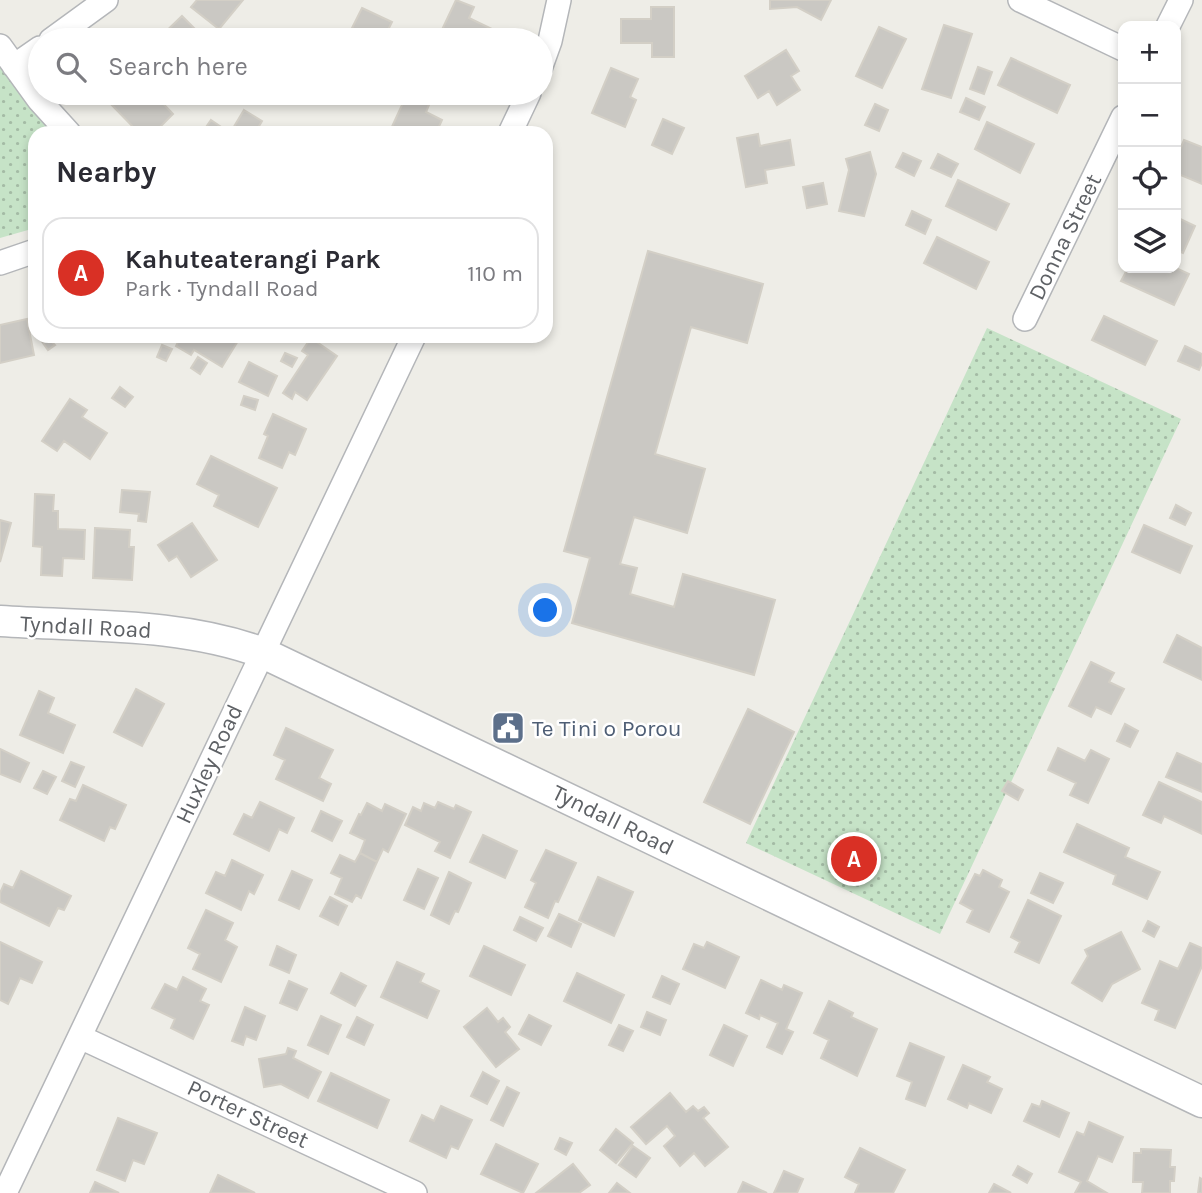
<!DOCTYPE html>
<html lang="en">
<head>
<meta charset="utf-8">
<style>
	body { margin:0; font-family:Karla,sans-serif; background:#f2f2f3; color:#2b2b33 }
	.controls { position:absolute; right:21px; top:21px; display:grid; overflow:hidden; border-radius:14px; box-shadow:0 4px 10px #0003 }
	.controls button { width:63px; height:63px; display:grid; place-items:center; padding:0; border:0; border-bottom:2px solid #e1e1e2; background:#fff; color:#2b2b33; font:35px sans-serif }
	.you { position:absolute; left:546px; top:611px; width:24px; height:24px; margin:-18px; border:5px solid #fff; border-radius:50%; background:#1a73e8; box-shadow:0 0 0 10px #1a73e833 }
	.badge { display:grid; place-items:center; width:46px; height:46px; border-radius:50%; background:#d93025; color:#fff; font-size:23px; font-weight:700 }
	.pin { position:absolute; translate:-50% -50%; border:4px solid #fff; box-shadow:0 2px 7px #0006 }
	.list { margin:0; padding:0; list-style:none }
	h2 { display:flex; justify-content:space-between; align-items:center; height:91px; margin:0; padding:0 28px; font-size:30px }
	h2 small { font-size:23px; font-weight:400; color:#7c7c81 }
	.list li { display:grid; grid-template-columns:46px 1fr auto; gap:21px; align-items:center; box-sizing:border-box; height:112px; margin:0 14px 14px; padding:0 14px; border:2px solid #e1e1e2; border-radius:21px }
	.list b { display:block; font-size:26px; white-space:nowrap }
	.list p { margin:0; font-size:23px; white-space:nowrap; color:#7c7c81 }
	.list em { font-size:23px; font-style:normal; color:#7c7c81 }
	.icon { flex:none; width:38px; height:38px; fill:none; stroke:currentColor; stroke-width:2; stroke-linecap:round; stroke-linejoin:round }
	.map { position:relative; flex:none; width:1202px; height:1193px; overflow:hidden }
	.search { position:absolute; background:#fff; box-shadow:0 4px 10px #0003; left:28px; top:28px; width:525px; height:77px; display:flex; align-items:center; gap:18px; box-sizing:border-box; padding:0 24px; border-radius:38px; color:#7c7c81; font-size:26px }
	.panel { position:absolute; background:#fff; box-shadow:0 4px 10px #0003; left:28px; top:126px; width:525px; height:217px; border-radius:21px }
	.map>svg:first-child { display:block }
</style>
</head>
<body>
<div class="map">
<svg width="1202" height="1193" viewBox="0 0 1202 1193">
	<defs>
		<pattern id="park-dots" width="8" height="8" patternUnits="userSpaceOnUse" patternTransform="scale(1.75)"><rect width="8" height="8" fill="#c6e3c7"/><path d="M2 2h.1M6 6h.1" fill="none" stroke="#a4bba5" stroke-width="1.8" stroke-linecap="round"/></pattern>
	</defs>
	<rect width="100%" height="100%" fill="#eeede7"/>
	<path fill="url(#park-dots)" d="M0 52 65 133H35V228L0 238Z
		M987 328 1181 419 940 934 746 843Z"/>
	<path fill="#cac8c3" stroke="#d3cfc6" stroke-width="2" d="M197 0H243L219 29 191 7Z
		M456 0 474 7 469 18 496 31 492 40H449L439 36Z
		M770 0H831L821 20 797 7 770 9Z
		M651 7H674V57H652V43H621V19H651Z
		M362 8 392 22 383 40H378L352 28Z
		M182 16 203 37 200 40H157Z
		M944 25 972 34 951 98 922 89Z
		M879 27 906 39 882 88 856 76Z
		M786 50 799 71 791 76 800 90 777 105 769 91 758 98 745 76Z
		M1011 58 1070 85 1057 113 998 85Z
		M978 67 992 72 984 94 970 89Z
		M611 68 638 79 630 97 636 100 625 127 592 113Z
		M100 93H142L152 103 158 98 173 114 154 133H139Z
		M434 93H461L456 103Z
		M407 94 429 105 426 112 442 120 436 133H395L390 131Z
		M966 98 985 107 979 120 960 112Z
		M875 104 888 110 879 131 865 125Z
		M244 110 262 121 255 133H237L232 130Z
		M663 119 684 128 672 154 652 145Z
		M211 120 230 133H202Z
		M987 122 1034 144 1020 173 975 149Z
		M758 134 760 146 790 140 794 165 765 170 767 183 746 187 737 138Z
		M1184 140 1202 147V184L1176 173V159Z
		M870 152 876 174 864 216 839 211 849 170 846 159Z
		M903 153 921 161 914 176 896 167Z
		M938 154 958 164 951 177 931 168Z
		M958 180 1009 204 996 230 946 206Z
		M823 183 827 204 807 208 803 187Z
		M912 211 931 220 925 234 906 225Z
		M1176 217 1195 226 1183 253 1176 250Z
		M937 237 989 262 976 289 924 263Z
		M648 251 763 284 747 343 691 327 655 454 705 469 687 533 634 517 620 564 637 568 630 594 674 607 683 574 775 600 754 675 572 623 590 558 564 551Z
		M1128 268H1176L1189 274 1174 305 1121 281Z
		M1104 316 1157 341 1145 365 1092 340Z
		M27 319 34 355 0 363V325Z
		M38 336H55L50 340 55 345 48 350Z
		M177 336H241L222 367 194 350 191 355 176 346 180 338Z
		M311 338 337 356 307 400 295 392 292 399 283 393 308 355 302 351Z
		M162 345 172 349 166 361 157 357Z
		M1185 346 1202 354V363L1199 370 1178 361Z
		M285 353 297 358 292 367 281 361Z
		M198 357 207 363 200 374 191 368Z
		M249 362 277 376 268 396 239 382Z
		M120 387 133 397 125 407 112 398Z
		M244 396 258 400 255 410 241 405Z
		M70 399 87 410 82 417 107 433 90 459 64 441 57 451 42 441Z
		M273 414 306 429 295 455 289 452 282 468 259 458 268 436 264 434Z
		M211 456 277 488 258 527 214 506 219 495 197 484Z
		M122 490 150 492 146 522 138 521 139 514 120 512Z
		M35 494 54 495 53 511H58V529L85 530 84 559 63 558 62 576 41 575 42 547 33 546Z
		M1176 505 1191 513 1185 525 1170 518Z
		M0 520 11 523 0 562Z
		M192 523 217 560 191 577 177 556 169 561 158 545Z
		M1144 525 1192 546 1180 573 1132 552Z
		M95 528 130 530 129 547H134L132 580 93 578Z
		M1177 635 1202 648V680L1164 662Z
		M1091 662 1114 673 1109 682 1124 689 1111 714 1096 707 1091 717 1069 706Z
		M136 689 164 704 142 746 114 732Z
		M39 691 54 698 48 713 75 725 63 753 20 735Z
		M748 709 794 732 750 824 704 802Z
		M1125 724 1138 731 1130 747 1117 741Z
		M286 728 333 750 319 778 331 784 323 801 276 779 285 760 274 755Z
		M1058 748 1085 761 1091 750 1109 759 1088 803 1070 795 1076 783 1048 770Z
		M0 749 29 763 20 782 0 774Z
		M1177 753 1202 764V792L1166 777Z
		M71 762 84 767 75 787 62 781Z
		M43 771 56 777 47 794 34 788Z
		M1008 781 1023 790 1018 800 1002 791Z
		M1159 782 1202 802V834L1164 816 1161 823 1143 815Z
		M83 785 126 805 115 829 110 827 104 841 60 820 70 799 76 801Z
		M260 802 294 818 287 833 279 829 269 851 234 834 244 814 252 818Z
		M438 802 454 809 456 805 471 812 450 858 435 851 440 842 405 825 413 807 421 811 424 803 435 808Z
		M367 803 382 811 385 804 406 814 388 852 383 849 377 862 360 853 365 840 350 833 359 814 361 815Z
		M321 811 342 821 332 841 312 831Z
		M1077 824 1129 848 1125 857 1160 872 1147 899 1113 884 1116 875 1064 852Z
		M483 835 517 851 505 878 470 862Z
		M546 850 576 863 558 902 555 901 548 918 525 907 536 883 531 880Z
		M360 853 377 862 361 898 356 895 352 902 335 894 342 878 331 873 340 855 355 862Z
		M232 860 263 875 254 894 249 891 241 910 206 893 216 872 225 876Z
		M418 869 438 878 424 909 404 900Z
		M983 870 1002 880 999 887 1009 892 989 932 967 922 973 910 960 903 975 874 980 876Z
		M21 871 71 896 64 910 58 908 49 926 0 902V893L4 884 13 888Z
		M292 871 312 880 299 909 279 900Z
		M449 872 471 883 458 912 455 911 449 924 431 915Z
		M1040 873 1063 883 1053 903 1031 893Z
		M598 877 633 892 614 936 579 920Z
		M330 897 347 906 338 925 320 916Z
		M1028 900 1061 916 1039 963 1015 952 1020 942 1011 937Z
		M206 910 233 923 225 940 237 947 221 982 193 969 200 954 188 948Z
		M559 914 581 924 571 947 548 936Z
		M520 917 543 928 536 941 514 930Z
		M1148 921 1159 927 1154 937 1143 931Z
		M1121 932 1140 969 1112 984 1102 1001 1072 983 1088 956 1085 950Z
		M0 942 42 962 32 983 20 978 8 1004 0 1000Z
		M707 942 739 957 725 988 683 969 694 944 704 948Z
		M1190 943 1202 948V966L1175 1028 1155 1020 1159 1010 1142 1003 1160 961 1178 969Z
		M277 946 296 955 289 973 270 965Z
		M484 946 525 965 511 995 470 976Z
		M397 962 424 974 420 982 439 991 427 1018 381 997Z
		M341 973 366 986 355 1006 331 993Z
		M577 973 624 995 611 1023 564 1001Z
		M662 976 679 984 670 1004 653 997Z
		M183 977 206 989 200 1001 209 1005 193 1039 171 1028 175 1019 152 1008 165 984 177 990Z
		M761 980 782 990 784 985 802 993 786 1029 793 1032 782 1054 767 1047 778 1023 760 1015 759 1019 746 1013Z
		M289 981 307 989 297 1010 280 1003Z
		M829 1001 853 1013 851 1017 877 1029 857 1076 821 1058 829 1040 814 1033Z
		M245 1007 265 1016 256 1040 246 1036 243 1045 232 1041Z
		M487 1008 498 1022 503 1018 510 1027 505 1032 519 1049 496 1067 464 1027Z
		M647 1012 666 1020 660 1035 641 1027Z
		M529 1015 551 1026 541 1045 519 1034Z
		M321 1016 341 1025 328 1054 308 1045Z
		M357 1017 373 1025 364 1045 347 1037Z
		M619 1025 633 1031 623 1051 609 1045Z
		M724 1025 747 1036 733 1066 710 1055Z
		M910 1043 944 1057 925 1106 906 1099 912 1082 897 1076Z
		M288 1048 296 1051 293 1058 321 1072 308 1098 281 1084 264 1087 259 1059 286 1054Z
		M963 1065 990 1077 987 1082 1002 1089 991 1113 969 1103 967 1108 948 1099Z
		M483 1072 499 1081 487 1104 471 1096Z
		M331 1073 389 1100 377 1128 318 1101Z
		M507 1087 519 1093 503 1126 491 1120Z
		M670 1093 686 1112 693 1106 698 1111 704 1107 709 1113 703 1118 728 1147 705 1166 694 1153 680 1166 664 1146 675 1136 667 1126 646 1144 631 1127Z
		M1042 1101 1069 1113 1059 1137 1024 1121 1032 1104 1040 1107Z
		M441 1106 472 1120 458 1149 451 1146 446 1158 410 1141 422 1115 434 1121Z
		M118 1118 157 1133 144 1164 133 1160 125 1181 97 1170Z
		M1089 1122 1123 1137 1112 1162 1098 1156 1087 1181 1107 1193H1075L1081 1182 1059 1172 1077 1132 1084 1135Z
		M616 1129 633 1143 616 1163 600 1150Z
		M560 1138 572 1143 566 1155 555 1149Z
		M496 1144 538 1164 523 1193 481 1174Z
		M633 1146 650 1158 636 1177 619 1165Z
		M860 1148 905 1170 893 1193H855L859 1184 845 1177Z
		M1141 1149 1171 1150 1170 1167H1175L1174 1181H1170V1193H1142L1143 1182H1133L1134 1153H1141Z
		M573 1164 590 1185 579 1193H536Z
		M1018 1166 1032 1174 1027 1183 1013 1175Z
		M784 1171 803 1179 797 1193H774Z
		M218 1175 255 1193H210Z
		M1200 1178 1202 1179V1193H1198Z
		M95 1182 119 1193H90Z
		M743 1182 767 1193H738Z
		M617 1183 630 1193H609Z
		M994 1184 1011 1193H989Z"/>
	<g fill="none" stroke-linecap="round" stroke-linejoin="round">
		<defs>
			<path id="minor" d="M1020 0 1123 49
				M1168 26 1181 0
				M51 40 106 0
				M0 46 39 100 69 133
				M14 66 40 48
				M541 66 550 41 559 0
				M510 133 529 93
				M0 263 35 251
				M1025 319 1123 117
				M80 1037 415 1193
				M5 1193 414 336"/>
			<path id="tertiary" d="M0 621C87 627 180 622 263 653L1202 1102"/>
		</defs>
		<use href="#minor" stroke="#b4b6b9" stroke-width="26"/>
		<use href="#tertiary" stroke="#b4b6b9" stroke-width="33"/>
		<use href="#minor" stroke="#fff" stroke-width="23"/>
		<use href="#tertiary" stroke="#fff" stroke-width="30"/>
	</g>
	<defs>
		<symbol id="civic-square" viewBox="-11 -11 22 22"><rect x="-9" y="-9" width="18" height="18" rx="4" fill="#5c6f8a" stroke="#fff"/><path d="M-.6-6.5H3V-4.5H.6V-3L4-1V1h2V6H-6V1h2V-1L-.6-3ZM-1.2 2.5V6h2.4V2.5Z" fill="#fff"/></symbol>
	</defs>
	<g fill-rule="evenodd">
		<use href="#civic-square" x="489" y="709" width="38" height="38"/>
	</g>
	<g text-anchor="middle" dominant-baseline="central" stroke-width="5" stroke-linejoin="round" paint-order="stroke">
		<g font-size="23" fill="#5e6165" stroke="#fff">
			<text transform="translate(1065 237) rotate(-64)">Donna Street</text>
			<text transform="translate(86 627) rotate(3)">Tyndall Road</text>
			<text transform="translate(209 764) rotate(-65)">Huxley Road</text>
			<text transform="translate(613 820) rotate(26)">Tyndall Road</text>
			<text transform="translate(248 1114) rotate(25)">Porter Street</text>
		</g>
		<g font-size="23" fill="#4e5e75" stroke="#fff" text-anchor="start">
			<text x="532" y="728">Te Tini o Porou</text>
		</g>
	</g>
</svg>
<div class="controls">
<button>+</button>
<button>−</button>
<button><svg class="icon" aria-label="locate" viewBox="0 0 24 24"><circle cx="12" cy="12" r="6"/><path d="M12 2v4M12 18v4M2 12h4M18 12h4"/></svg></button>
<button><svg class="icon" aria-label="layers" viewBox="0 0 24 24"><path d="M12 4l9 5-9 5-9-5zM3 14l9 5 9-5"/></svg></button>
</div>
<div class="you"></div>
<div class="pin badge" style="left:854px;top:859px">A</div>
<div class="search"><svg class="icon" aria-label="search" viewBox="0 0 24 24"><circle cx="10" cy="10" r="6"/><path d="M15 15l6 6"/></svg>Search here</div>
<section class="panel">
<h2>Nearby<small></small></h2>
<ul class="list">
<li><span class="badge">A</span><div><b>Kahuteaterangi Park</b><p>Park · Tyndall Road</p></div><em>110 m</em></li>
</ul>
</section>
</div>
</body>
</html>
